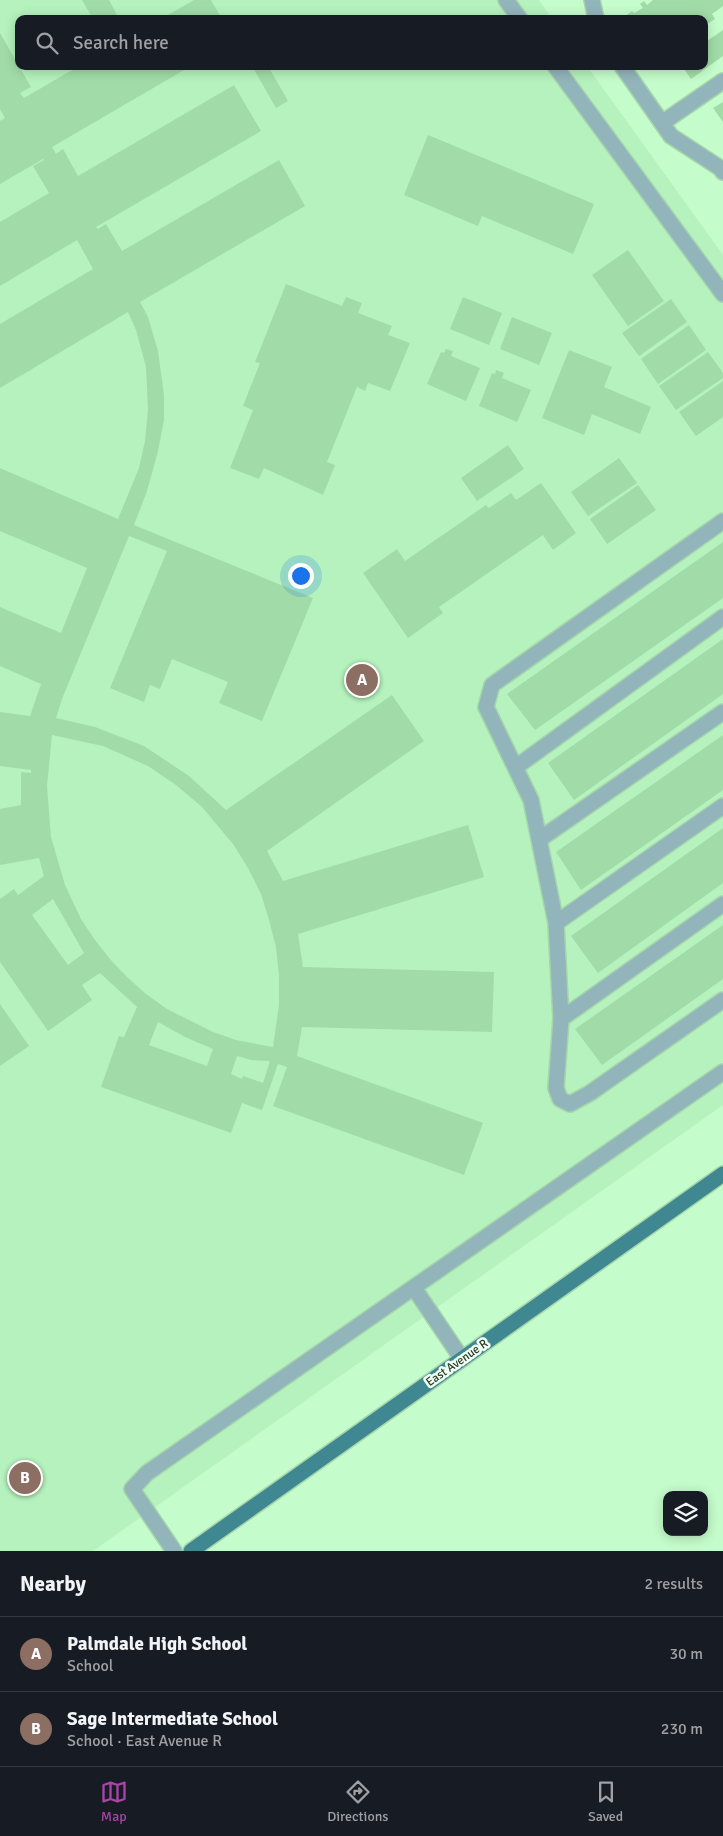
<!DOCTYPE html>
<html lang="en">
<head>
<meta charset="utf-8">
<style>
	body { margin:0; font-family:Signika,sans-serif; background:#20242c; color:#f1f3f6 }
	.controls { position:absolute; right:15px; bottom:15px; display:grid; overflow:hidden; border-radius:10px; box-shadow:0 2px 12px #0003 }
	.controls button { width:45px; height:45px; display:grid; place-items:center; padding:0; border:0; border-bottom:1px solid #363941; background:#171b24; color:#f1f3f6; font:25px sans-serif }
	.you { position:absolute; left:300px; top:575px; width:18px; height:18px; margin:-12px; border:4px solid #fff; border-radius:50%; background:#1a73e8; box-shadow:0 0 0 8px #1a73e833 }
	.badge { display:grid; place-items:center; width:32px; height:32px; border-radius:50%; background:#aa44a9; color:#fff; font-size:16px; font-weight:700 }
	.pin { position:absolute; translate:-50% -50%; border:2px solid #fff; box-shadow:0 1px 5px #0006 }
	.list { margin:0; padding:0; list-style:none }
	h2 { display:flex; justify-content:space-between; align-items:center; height:65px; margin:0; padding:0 20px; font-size:21px }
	h2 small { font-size:16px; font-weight:400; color:#9ea1a6 }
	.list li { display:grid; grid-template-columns:32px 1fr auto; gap:15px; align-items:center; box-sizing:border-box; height:75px; padding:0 20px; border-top:1px solid #363941 }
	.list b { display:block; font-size:19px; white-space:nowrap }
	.list p { margin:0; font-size:16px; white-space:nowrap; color:#9ea1a6 }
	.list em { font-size:16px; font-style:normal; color:#9ea1a6 }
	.icon { flex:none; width:28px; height:28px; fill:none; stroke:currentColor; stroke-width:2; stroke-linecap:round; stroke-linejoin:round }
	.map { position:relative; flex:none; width:723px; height:1551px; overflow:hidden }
	.search { position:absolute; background:#171b24; box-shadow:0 2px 12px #0003; left:15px; right:15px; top:15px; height:55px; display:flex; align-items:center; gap:12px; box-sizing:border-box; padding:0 18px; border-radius:10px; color:#9ea1a6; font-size:19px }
	.sheet { height:215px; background:#171b24 }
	nav { display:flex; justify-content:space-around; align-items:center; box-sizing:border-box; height:70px; border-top:1px solid #363941; background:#171b24; font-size:14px; color:#9ea1a6 }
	nav a { display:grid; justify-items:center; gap:2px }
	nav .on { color:#aa44a9 }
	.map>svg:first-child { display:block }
</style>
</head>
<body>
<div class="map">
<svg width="723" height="1551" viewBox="0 0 723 1551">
	<rect width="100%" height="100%" fill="#c5fccb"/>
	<path fill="#b5f2bd" d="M0 0H539L552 19H19V66H587L723 255V1105L93 1551H0Z"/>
	<path fill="#a1dca8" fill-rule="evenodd" d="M82 0H109L118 17 115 19H93Z
		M194 0H211L222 19H161Z
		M653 0H723V6L712 14 715 19 704 26V19L672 17 625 19 624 17 632 11 634 13 643 8 640 4 644 1 647 5Z
		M723 30V56L691 79 682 66H704V43Z
		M0 33 31 87 20 93 24 98 79 66H191L52 147 56 154 63 149 78 176 234 85 261 131 96 227 98 229 106 224 122 251 279 160 305 206 140 302 148 317 158 351 164 395V420L158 451 147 491 134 525 313 598 262 721 219 703 228 682 172 659 160 689 150 685 144 702 110 688 167 551 129 536 62 699 56 718 95 727 144 746 189 776 226 810 392 695 424 741 267 851 283 881 468 825 484 877 298 934 303 967 494 972 492 1032 302 1027 297 1056 483 1123 464 1175 273 1106 287 1067 278 1064 262 1110 242 1103 231 1133 101 1087 119 1036 124 1037 137 1007 100 973 82 985 92 1000 48 1031 0 962V899L14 889 18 895 44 876 39 858 0 865V809L21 805V772L31 773V770L0 766V712L30 716 41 684 0 666V607L61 633 87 568 0 531V468L118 519 139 468 145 441 148 409 146 367 136 330 128 312 0 388V324L93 269 77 240 0 286V222L49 193 33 166 44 160 43 159 0 184V121L5 118 0 109ZM52 735 103 746 148 766 176 785 202 807 233 844 248 868 261 894 269 920 276 947 279 976V1005L273 1047 236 1040 213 1032 167 1009 146 994 127 977 110 959 95 940 81 919 65 885 51 837 47 786ZM53 899 84 953 68 965 32 915ZM158 1022 185 1037 213 1049 207 1066 149 1045ZM237 1056 251 1060 270 1061 263 1083 243 1076 242 1079 231 1074Z
		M252 66H268L288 101 276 108Z
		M723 102V122L713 108Z
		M428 135 594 204 573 254 482 216 478 226 404 195Z
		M628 250 664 301 628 326 592 275Z
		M286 284 342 306 346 297 362 303 358 313 392 326 388 335 410 343 390 391 368 383 365 391 357 387 327 462 335 465 323 495 264 468 259 479 230 468 253 410 243 406 260 363 255 362Z
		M463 297 502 313 489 345 450 329Z
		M671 299 687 322 639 356 622 333Z
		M512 317 552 333 539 365 500 349Z
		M689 325 706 350 658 384 641 359Z
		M446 349 453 351 451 356 480 368 466 401 427 384 441 352 444 353Z
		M569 350 612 367 604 387 651 407 640 434 592 414 584 435 542 418Z
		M708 352 723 373V378L676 410 659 386Z
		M496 370 504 373 502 378 531 390 517 422 479 406 492 373 495 374Z
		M723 381V417L696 436 679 412Z
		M508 445 524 469 477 501 461 478Z
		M619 458 637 483 588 516 571 492Z
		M541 483 576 533 553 550 543 535 439 607 443 613 408 638 363 573 397 549 405 561 486 505 489 508 511 493 516 500Z
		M638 485 656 510 607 544 590 519Z
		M723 542V598L535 730 507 694Z
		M723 639V694L574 800 548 763Z
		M723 735V790L581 890 556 852Z
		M723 828V883L598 973 571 936Z
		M723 925V979L602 1065 575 1029Z
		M0 1004 29 1046 0 1066Z"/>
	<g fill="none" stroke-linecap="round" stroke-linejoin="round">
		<defs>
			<path id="minor" d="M506 0 520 19
				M592 0 596 19
				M555 66 723 294
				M622 66 671 136 720 168 723 172
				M662 123 723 81
				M723 521 492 685 486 707 531 800 556 923 561 1019 556 1088 560 1099 570 1104 590 1093 723 1000
				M516 767 723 617
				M540 839 723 712
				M556 923 723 806
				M561 1019 723 904
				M414 1288 462 1359
				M174 1551 132 1489 147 1473 723 1072"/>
			<path id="major" d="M191 1551 723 1174"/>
		</defs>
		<use href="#minor" stroke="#a5d6ab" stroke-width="18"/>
		<use href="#major" stroke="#a5d6ab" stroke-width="18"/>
		<use href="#minor" stroke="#92b5bb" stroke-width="15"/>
		<use href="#major" stroke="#3f8791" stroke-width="15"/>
	</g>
	<g text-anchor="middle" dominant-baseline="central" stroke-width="5" stroke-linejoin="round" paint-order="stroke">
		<g font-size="12" fill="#273d2a" stroke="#f1fcf2">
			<text transform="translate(457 1363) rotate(-35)">East Avenue R</text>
		</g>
	</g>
</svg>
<div class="controls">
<button><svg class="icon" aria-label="layers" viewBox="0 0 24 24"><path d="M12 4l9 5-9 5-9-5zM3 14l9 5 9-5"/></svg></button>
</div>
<div class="you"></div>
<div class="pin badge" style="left:362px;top:680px;background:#8d6e63">A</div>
<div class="pin badge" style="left:25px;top:1478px;background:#8d6e63">B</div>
<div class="search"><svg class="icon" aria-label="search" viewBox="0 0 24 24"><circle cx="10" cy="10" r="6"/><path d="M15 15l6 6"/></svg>Search here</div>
</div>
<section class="sheet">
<h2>Nearby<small>2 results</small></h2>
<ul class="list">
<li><span class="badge" style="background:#8d6e63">A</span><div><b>Palmdale High School</b><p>School</p></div><em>30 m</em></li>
<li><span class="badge" style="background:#8d6e63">B</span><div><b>Sage Intermediate School</b><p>School · East Avenue R</p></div><em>230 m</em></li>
</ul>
</section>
<nav>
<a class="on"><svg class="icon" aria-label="map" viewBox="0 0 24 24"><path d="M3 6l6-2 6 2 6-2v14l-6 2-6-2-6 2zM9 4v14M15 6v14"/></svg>Map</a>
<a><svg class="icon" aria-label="directions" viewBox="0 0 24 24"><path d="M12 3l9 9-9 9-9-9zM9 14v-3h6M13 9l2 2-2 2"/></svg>Directions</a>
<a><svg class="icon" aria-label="saved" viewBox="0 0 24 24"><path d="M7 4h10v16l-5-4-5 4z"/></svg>Saved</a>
</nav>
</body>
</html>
